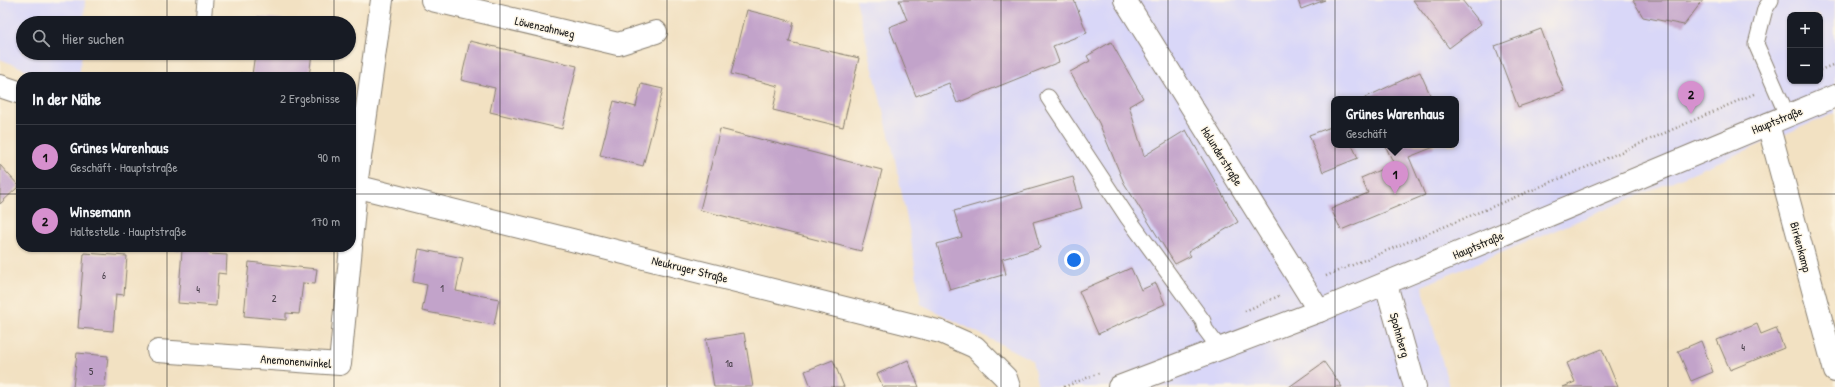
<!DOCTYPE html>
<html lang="de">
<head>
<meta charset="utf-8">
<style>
	body { margin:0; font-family:"Patrick Hand",sans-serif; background:#20242c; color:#f1f3f6 }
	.controls { position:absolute; right:12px; top:12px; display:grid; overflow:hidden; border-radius:8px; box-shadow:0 1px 3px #0004 }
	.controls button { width:36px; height:36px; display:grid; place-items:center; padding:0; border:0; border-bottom:1px solid #363941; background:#171b24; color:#f1f3f6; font:20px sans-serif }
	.you { position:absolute; left:1074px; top:260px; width:14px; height:14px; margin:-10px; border:3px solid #fff; border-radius:50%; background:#1a73e8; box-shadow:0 0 0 6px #1a73e833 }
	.badge { display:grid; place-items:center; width:26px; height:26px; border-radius:50%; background:#d690ce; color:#111; font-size:13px; font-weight:700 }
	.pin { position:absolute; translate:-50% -33px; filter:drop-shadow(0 1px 2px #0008) }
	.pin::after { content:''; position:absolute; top:21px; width:14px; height:12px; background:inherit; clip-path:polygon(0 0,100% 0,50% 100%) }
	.popup { position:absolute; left:1331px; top:96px; width:128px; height:52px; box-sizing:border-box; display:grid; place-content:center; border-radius:8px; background:#171b24; filter:drop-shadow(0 1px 3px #0005); font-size:13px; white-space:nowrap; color:#9ea1a6 }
	.popup b { font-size:15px; color:#f1f3f6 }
	.popup::after { content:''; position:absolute; left:50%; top:100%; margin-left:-8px; border:8px solid transparent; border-top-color:#171b24 }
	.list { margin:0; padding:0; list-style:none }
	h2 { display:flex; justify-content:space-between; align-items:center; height:52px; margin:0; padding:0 16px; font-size:17px }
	h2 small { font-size:13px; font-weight:400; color:#9ea1a6 }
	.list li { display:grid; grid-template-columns:26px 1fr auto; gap:12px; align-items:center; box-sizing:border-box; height:64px; padding:0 16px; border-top:1px solid #363941 }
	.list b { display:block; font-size:15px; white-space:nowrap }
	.list p { margin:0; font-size:13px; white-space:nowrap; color:#9ea1a6 }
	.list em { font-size:13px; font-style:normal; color:#9ea1a6 }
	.icon { flex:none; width:22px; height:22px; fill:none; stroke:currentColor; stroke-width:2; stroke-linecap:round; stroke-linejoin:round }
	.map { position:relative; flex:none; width:1835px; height:387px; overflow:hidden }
	.search { position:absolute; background:#171b24; box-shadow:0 1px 3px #0004; left:16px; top:16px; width:340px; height:44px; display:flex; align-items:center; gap:10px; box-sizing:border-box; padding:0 14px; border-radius:22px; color:#9ea1a6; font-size:15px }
	.panel { position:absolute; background:#171b24; box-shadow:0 1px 3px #0004; left:16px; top:72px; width:340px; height:180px; border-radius:16px }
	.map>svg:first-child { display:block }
</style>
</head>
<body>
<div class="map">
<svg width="1835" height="387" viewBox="0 0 1835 387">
	<rect width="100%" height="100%" fill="#fcf5e5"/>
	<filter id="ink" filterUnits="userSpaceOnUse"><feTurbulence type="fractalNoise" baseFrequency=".025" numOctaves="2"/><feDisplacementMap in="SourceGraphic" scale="8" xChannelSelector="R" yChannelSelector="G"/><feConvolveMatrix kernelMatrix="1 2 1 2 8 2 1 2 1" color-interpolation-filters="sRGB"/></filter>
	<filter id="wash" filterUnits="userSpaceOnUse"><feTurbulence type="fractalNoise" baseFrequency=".012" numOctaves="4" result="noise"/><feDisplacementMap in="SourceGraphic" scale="16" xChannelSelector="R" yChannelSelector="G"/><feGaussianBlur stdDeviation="0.9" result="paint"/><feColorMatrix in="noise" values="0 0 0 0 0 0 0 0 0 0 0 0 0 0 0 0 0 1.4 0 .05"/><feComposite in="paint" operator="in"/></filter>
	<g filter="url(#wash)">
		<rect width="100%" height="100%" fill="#f2e1c2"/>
		<path fill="#d9d7f8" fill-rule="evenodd" d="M0 0H85L84 23H23V53H82L79 77H44L0 59Z
			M856 0H1835V113L1422 286 1449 387H1038L1032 360 921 304 910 234 894 155ZM1790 15H1820V81H1790ZM1334 99H1456V145H1334Z"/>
		<g id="blocks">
			<path fill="#c2a3ca" d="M899 0H1074L1087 33 1053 46 1059 62 957 103 949 83 916 96 889 27 907 20Z
				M1298 0H1325L1301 9Z
				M1413 0H1462L1481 24 1449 48Z
				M1633 0H1703L1684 25 1643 17Z
				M747 10 794 22 789 42 859 58 843 127 773 110 778 86 731 74Z
				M258 17 302 22 301 23H258Z
				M1541 29 1564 91 1518 107 1495 46Z
				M470 41 577 66 562 129 490 112 495 88 461 80Z
				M1111 42 1143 98 1129 106 1144 156 1186 130 1238 222 1188 252 1191 256 1175 264 1124 183 1099 123 1070 72 1090 61 1087 56Z
				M255 53H312L309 77H240V73L252 75Z
				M1420 72 1432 99H1365L1364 98Z
				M641 84 663 89 643 166 600 155 614 101 636 107Z
				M1334 126V145H1352L1358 158 1323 172 1309 135Z
				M720 129 882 170 861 251 700 210Z
				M1385 145H1433L1434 147 1409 157 1425 195 1341 230 1331 209 1368 193 1361 178 1394 164Z
				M0 165 19 186 0 204Z
				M1073 177 1082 208 1033 222 1040 248 1002 259 1006 274 950 290 937 244 962 237 954 211Z
				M167 247H210V254L227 255 226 274 218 273 216 306 178 303 182 250 167 249Z
				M419 249 463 258 456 291 499 299 494 325 422 311 427 285 413 282Z
				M84 253 127 256 124 295 116 294 113 331 78 328Z
				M249 262 317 269 315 284 303 283 299 314 286 313V320L244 316Z
				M1131 268 1141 290 1156 283 1165 304 1098 334 1079 291Z
				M1757 324 1761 334 1776 328 1784 348 1730 370 1717 340Z
				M744 333 753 387H714L706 339Z
				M1701 341 1713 372 1691 381 1678 351Z
				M1602 349 1618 387H1563L1575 382 1567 363Z
				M77 353 108 356 105 387H73Z
				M833 360 844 387H811L805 371Z
				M908 360 919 387H883L877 374Z
				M1324 362 1342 387H1289Z"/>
		</g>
	</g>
	<g filter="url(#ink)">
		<use href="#blocks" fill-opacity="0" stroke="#877e6f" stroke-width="1"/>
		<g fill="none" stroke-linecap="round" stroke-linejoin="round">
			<defs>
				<path id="lane" d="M1771 0 1765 9 1756 44 1787 115
					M203 23 205 0
					M1048 97 1128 218 1203 321 1205 329 1220 349"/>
				<path id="street" d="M432 0 618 44 656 32
					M1125 0 1319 311
					M1768 124 1835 371
					M351 242 356 186 382 0
					M1386 284 1415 387
					M158 351 340 364 351 247"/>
				<path id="secondary" d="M0 86 21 93
					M351 185 941 332 975 347 1006 378 1009 387"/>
				<path id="primary" d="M1119 387 1319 311 1835 96"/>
			</defs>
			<use href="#lane" stroke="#877e6f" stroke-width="17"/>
			<use href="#street" stroke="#877e6f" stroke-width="24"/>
			<use href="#secondary" stroke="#877e6f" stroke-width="24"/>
			<use href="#primary" stroke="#877e6f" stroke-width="24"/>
			<path stroke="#877e6f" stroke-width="2.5" stroke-dasharray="1 3" stroke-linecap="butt" d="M1820 70 1835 64
				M1326 276 1573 173 1756 93
				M1245 311 1281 295
				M1064 387 1099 373"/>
			<use href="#lane" stroke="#fff" stroke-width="15"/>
			<use href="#street" stroke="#fff" stroke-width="22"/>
			<use href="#secondary" stroke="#fff" stroke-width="22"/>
			<use href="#primary" stroke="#fff" stroke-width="22"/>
		</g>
	</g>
	<path fill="none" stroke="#1c1c1c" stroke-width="1" stroke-opacity="0.55" d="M167 0V23M334 0V23M500 0V387M667 0V387M834 0V387M1001 0V387M1168 0V387M1335 0V387M1501 0V387M1668 0V387M167 53V77M334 53V77M0 194H21M351 194H1835M167 247V387M334 247V387"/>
	<g text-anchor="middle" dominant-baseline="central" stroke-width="3" stroke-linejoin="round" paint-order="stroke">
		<g font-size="10" fill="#463e48">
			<text x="104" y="275">6</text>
			<text x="442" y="288">1</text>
			<text x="198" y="289">4</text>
			<text x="274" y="298">2</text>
			<text x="1743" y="347">4</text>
			<text x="729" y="363">1a</text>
			<text x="91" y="371">5</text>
		</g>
		<g font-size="12" fill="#1c1c1c" stroke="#fcf5e5">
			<text transform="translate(545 27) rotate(13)">Löwenzahnweg</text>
			<text transform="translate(1777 120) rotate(-22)">Hauptstraße</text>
			<text transform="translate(1222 156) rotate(58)">Holunderstraße</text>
			<text transform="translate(1478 245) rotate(-23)">Hauptstraße</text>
			<text transform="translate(1801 247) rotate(75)">Birkenkamp</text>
			<text transform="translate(690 269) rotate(14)">Neukruger Straße</text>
			<text transform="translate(1400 335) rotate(74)">Spohnberg</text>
			<text transform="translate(296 361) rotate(4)">Anemonenwinkel</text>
		</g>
	</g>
</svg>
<div class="controls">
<button>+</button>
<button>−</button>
</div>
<div class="you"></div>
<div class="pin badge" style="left:1395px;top:194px">1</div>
<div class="popup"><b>Grünes Warenhaus</b>Geschäft</div>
<div class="pin badge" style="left:1691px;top:114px">2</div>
<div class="search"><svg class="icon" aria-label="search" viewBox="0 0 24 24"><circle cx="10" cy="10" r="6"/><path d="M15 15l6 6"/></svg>Hier suchen</div>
<section class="panel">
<h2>In der Nähe<small>2 Ergebnisse</small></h2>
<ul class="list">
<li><span class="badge">1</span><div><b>Grünes Warenhaus</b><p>Geschäft · Hauptstraße</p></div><em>90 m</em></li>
<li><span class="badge">2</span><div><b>Winsemann</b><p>Haltestelle · Hauptstraße</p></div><em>170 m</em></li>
</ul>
</section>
</div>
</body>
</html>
